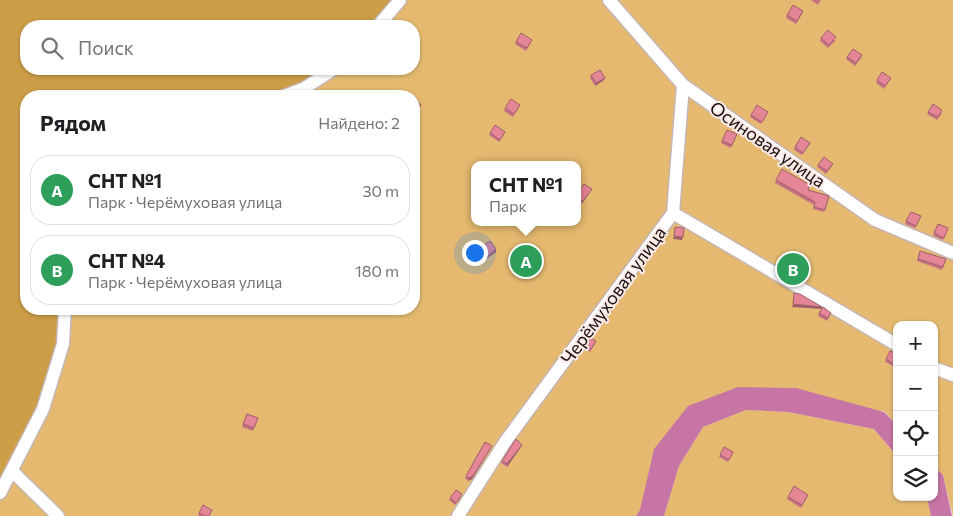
<!DOCTYPE html>
<html lang="ru">
<head>
<meta charset="utf-8">
<style>
	body { margin:0; font-family:Commissioner,sans-serif; background:#f2f2f2; color:#202124 }
	.controls { position:absolute; right:15px; bottom:15px; display:grid; overflow:hidden; border-radius:10px; box-shadow:0 1px 4px #0004 }
	.controls button { width:45px; height:45px; display:grid; place-items:center; padding:0; border:0; border-bottom:1px solid #e0e0e0; background:#fff; color:#202124; font:25px sans-serif }
	.you { position:absolute; left:474px; top:252px; width:18px; height:18px; margin:-12px; border:4px solid #fff; border-radius:50%; background:#1a73e8; box-shadow:0 0 0 8px #1a73e833 }
	.badge { display:grid; place-items:center; width:32px; height:32px; border-radius:50%; background:#3f47bb; color:#fff; font-size:16px; font-weight:700 }
	.pin { position:absolute; translate:-50% -50%; border:2px solid #fff; box-shadow:0 1px 5px #0006 }
	.popup { position:absolute; left:471px; top:161px; width:110px; height:65px; box-sizing:border-box; display:grid; place-content:center; border-radius:10px; background:#fff; filter:drop-shadow(0 1px 4px #0005); font-size:16px; white-space:nowrap; color:#757577 }
	.popup b { font-size:19px; color:#202124 }
	.popup::after { content:''; position:absolute; left:50%; top:100%; margin-left:-10px; border:10px solid transparent; border-top-color:#fff }
	.list { margin:0; padding:0; list-style:none }
	h2 { display:flex; justify-content:space-between; align-items:center; height:65px; margin:0; padding:0 20px; font-size:21px }
	h2 small { font-size:16px; font-weight:400; color:#757577 }
	.list li { display:grid; grid-template-columns:32px 1fr auto; gap:15px; align-items:center; box-sizing:border-box; height:70px; margin:0 10px 10px; padding:0 10px; border:1px solid #e0e0e0; border-radius:20px }
	.list b { display:block; font-size:19px; white-space:nowrap }
	.list p { margin:0; font-size:16px; white-space:nowrap; color:#757577 }
	.list em { font-size:16px; font-style:normal; color:#757577 }
	.icon { flex:none; width:28px; height:28px; fill:none; stroke:currentColor; stroke-width:2; stroke-linecap:round; stroke-linejoin:round }
	.map { position:relative; flex:none; width:953px; height:516px; overflow:hidden }
	.search { position:absolute; background:#fff; box-shadow:0 1px 4px #0004; left:20px; top:20px; width:400px; height:55px; display:flex; align-items:center; gap:12px; box-sizing:border-box; padding:0 18px; border-radius:20px; color:#757577; font-size:19px }
	.panel { position:absolute; background:#fff; box-shadow:0 1px 4px #0004; left:20px; top:90px; width:400px; height:225px; border-radius:20px }
	.map>svg:first-child { display:block }
</style>
</head>
<body>
<div class="map">
<svg width="953" height="516" viewBox="0 0 953 516">
	<rect width="100%" height="100%" fill="#eddcd8"/>
	<path fill="#e5ba70" fill-rule="evenodd" d="M400 0H953V516L943 475 934 466V325H897V425L884 411 688 406 640 510 636 516H0V489L44 411 65 309H414V96H284L334 69H414V26H378ZM475 165H577V222H475Z
		M746 410 788 412 874 429 897 456V497H927L931 516H664L679 466 703 427Z"/>
	<path fill="#cd9e48" d="M0 0H400L378 26H26V69H334L284 96H26V309H59L56 344 38 405 6 471 0 480Z"/>
	<path fill="#c775a4" d="M738 387 796 388 884 412 897 425V456L874 429 788 412 746 410 703 427 679 466 664 516H636L640 510 654 449 688 406Z
		M934 466 943 475 952 516H931L927 497H934Z"/>
	<g fill="none" stroke-linecap="round" stroke-linejoin="round">
		<defs>
			<path id="minor" d="M609 0 683 85 875 220 953 253
				M378 26 400 0
				M284 96 303 89 334 69
				M673 213 683 85
				M934 368 953 375
				M12 471 58 516
				M0 493 43 409 63 344 65 309
				M458 516 505 442 673 213 897 345"/>
		</defs>
		<use href="#minor" stroke="#c5b4b0" stroke-width="15"/>
		<use href="#minor" stroke="#fff" stroke-width="12"/>
	</g>
	<path fill="#c57382" d="M811 0H821L818 5Z
		M802 14 796 24 786 18 787 15Z
		M821 38 836 40 828 48 820 41Z
		M516 42H531L526 51 515 44Z
		M862 55 861 58 855 66 846 59 847 57Z
		M591 75 605 78 604 80 595 86 590 78Z
		M891 78 884 89 876 83 877 80Z
		M519 107 513 117 504 111 505 108Z
		M928 112 942 113 937 120 927 114Z
		M767 114 761 124 750 117 751 115Z
		M727 130 737 134 731 148 721 143Z
		M505 132 499 142 489 135 490 133Z
		M809 145 802 155 794 150 795 147Z
		M818 165 832 166 826 174 817 167Z
		M776 180 829 196 824 212 813 209 814 205 775 183Z
		M592 189 582 204 577 200V194Z
		M911 212 921 216 915 228 905 224Z
		M938 224 948 228 943 240 933 236Z
		M480 248 496 252 486 259 479 250Z
		M920 251 946 259 942 270 917 261Z
		M819 313 830 315 827 321 818 316Z
		M595 344 590 352 584 348 585 345Z
		M890 351 897 359 893 366 885 362Z
		M247 414 258 418 253 431 242 427Z
		M492 446 472 479 468 481 465 478 466 476Z
		M521 447 507 467 501 463 502 461Z
		M724 447 733 452 728 462 719 457Z
		M461 497 455 505 449 500 450 498Z
		M788 497H807L801 508 787 499Z
		M212 510 209 516H199L198 515 199 513Z"/>
	<path fill="#a05e6a" d="M605 78 604 80 595 86 596 83Z
		M674 236 683 237 682 240 673 239Z
		M496 249V252L486 259 487 257Z
		M793 304 822 307 821 309 792 307Z
		M522 445 521 447 507 467V464Z
		M492 446 472 479 468 481 469 478Z"/>
	<path fill="#e58697" stroke="#a05e6a" d="M793 5 803 11 797 21 787 15Z
		M828 30 836 37 829 45 821 38Z
		M521 33 532 40 527 48 516 42Z
		M853 49 862 55 856 63 847 57Z
		M600 70 605 78 596 83 591 75Z
		M882 72 891 78 885 86 877 80Z
		M414 99 421 105 415 113 414 112Z
		M511 99 520 105 514 114 505 108Z
		M933 104 942 110 938 117 928 112Z
		M757 105 768 112 762 122 751 115Z
		M495 125 505 132 500 140 490 133Z
		M727 130 737 134 732 145 722 141Z
		M801 137 810 143 803 153 795 147Z
		M824 157 833 164 827 171 818 165Z
		M782 169 810 185 808 190 829 196 825 210 814 207 815 202 776 180Z
		M584 184 592 189 583 201 577 197V194Z
		M911 212 921 216 916 226 906 221Z
		M938 224 948 228 944 238 934 233Z
		M675 227 684 228 683 237 674 236Z
		M490 241 496 249 487 257 480 248Z
		M920 251 946 259 943 267 918 259Z
		M794 293 800 294 822 307 793 304Z
		M823 307 831 313 828 318 819 313Z
		M591 338 596 341 591 349 585 345Z
		M890 351 897 354V359L894 364 886 359Z
		M247 414 258 418 254 428 243 424Z
		M516 439 522 445 507 464 502 461Z
		M485 442 492 446 473 476 469 478 466 476Z
		M724 447 733 452 729 460 720 455Z
		M794 486 808 495 802 505 788 497Z
		M456 490 462 494 456 503 450 498Z
		M203 505 212 510 209 516H205L199 513Z"/>
	<g text-anchor="middle" dominant-baseline="central" stroke-width="4" stroke-linejoin="round" paint-order="stroke">
		<g font-size="18" fill="#16100f" stroke="#fbe9e5">
			<text transform="translate(768 144) rotate(35)">Осиновая улица</text>
			<text transform="translate(613 295) rotate(-54)">Черёмуховая улица</text>
		</g>
	</g>
</svg>
<div class="controls">
<button>+</button>
<button>−</button>
<button><svg class="icon" aria-label="locate" viewBox="0 0 24 24"><circle cx="12" cy="12" r="6"/><path d="M12 2v4M12 18v4M2 12h4M18 12h4"/></svg></button>
<button><svg class="icon" aria-label="layers" viewBox="0 0 24 24"><path d="M12 4l9 5-9 5-9-5zM3 14l9 5 9-5"/></svg></button>
</div>
<div class="you"></div>
<div class="pin badge" style="left:526px;top:261px;background:#2e9e5b">A</div>
<div class="popup"><b>СНТ №1</b>Парк</div>
<div class="pin badge" style="left:793px;top:269px;background:#2e9e5b">B</div>
<div class="search"><svg class="icon" aria-label="search" viewBox="0 0 24 24"><circle cx="10" cy="10" r="6"/><path d="M15 15l6 6"/></svg>Поиск</div>
<section class="panel">
<h2>Рядом<small>Найдено: 2</small></h2>
<ul class="list">
<li><span class="badge" style="background:#2e9e5b">A</span><div><b>СНТ №1</b><p>Парк · Черёмуховая улица</p></div><em>30 m</em></li>
<li><span class="badge" style="background:#2e9e5b">B</span><div><b>СНТ №4</b><p>Парк · Черёмуховая улица</p></div><em>180 m</em></li>
</ul>
</section>
</div>
</body>
</html>
